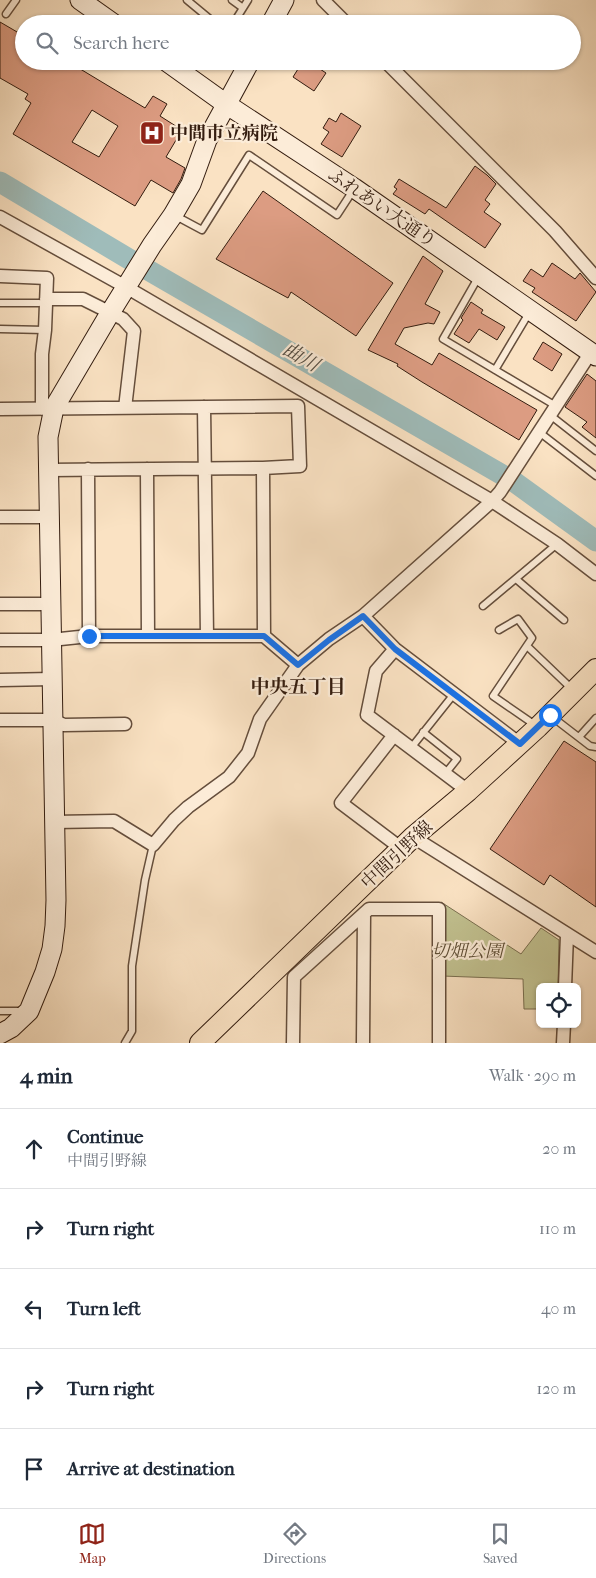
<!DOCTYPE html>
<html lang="en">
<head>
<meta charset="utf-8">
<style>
	body { margin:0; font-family:"IM FELL French Canon","Noto Serif JP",serif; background:#f2f2f3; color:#1f2937 }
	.controls { position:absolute; right:15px; bottom:15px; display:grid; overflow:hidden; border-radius:8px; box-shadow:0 1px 4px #0004 }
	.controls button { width:45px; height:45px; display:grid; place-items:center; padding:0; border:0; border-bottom:1px solid #e0e1e3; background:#fff; color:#1f2937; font:25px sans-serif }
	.stop { position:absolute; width:15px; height:15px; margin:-11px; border:4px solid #1a73e8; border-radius:50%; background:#fff }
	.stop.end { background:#1a73e8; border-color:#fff; box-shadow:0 1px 5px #0008 }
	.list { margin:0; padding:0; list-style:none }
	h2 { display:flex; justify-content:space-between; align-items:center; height:65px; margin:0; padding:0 20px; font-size:21px }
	h2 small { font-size:16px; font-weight:400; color:#747a83 }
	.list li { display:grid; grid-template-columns:32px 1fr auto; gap:15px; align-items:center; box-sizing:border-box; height:80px; padding:0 20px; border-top:1px solid #e0e1e3 }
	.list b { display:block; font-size:19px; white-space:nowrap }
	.list p { margin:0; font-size:16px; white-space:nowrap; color:#747a83 }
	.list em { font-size:16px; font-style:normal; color:#747a83 }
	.icon { flex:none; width:28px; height:28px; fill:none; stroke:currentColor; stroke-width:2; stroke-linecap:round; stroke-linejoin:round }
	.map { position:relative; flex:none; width:596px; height:1043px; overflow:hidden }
	.search { position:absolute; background:#fff; box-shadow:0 1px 4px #0004; left:15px; right:15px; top:15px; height:55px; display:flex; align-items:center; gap:12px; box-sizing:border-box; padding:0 18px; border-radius:28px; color:#747a83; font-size:19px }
	.sheet { height:465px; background:#fff }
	nav { display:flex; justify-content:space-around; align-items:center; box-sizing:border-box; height:70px; border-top:1px solid #e0e1e3; background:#fff; font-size:14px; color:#747a83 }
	nav a { display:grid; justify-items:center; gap:2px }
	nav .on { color:#8f2418 }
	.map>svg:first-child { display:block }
</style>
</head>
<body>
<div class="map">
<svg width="596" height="1043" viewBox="0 0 596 1043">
	<rect width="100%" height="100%" fill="#fae2c3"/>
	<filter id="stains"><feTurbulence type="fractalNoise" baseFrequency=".004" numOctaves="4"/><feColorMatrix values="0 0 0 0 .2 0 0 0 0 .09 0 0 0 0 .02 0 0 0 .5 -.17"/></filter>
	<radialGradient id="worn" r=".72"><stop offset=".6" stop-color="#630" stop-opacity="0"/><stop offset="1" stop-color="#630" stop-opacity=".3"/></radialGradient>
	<path fill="#c2c291" stroke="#7a6f50" d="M441 902 521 954 541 928 559 940 558 987H540V1009H524L523 979 442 976Z"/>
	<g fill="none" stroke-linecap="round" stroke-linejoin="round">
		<path stroke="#9fbcba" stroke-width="21" d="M0 182 129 259 513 481 596 541"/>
	</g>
	<path fill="#dc9c82" stroke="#331c0f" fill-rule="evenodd" d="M0 22 24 36V61H67L145 108 153 96 167 104 160 116 182 130 166 157 185 168 181 179 173 193 151 180 135 206 13 134 31 103 25 99 28 94 0 78ZM92 110 118 126 99 157 72 142Z
		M303 61H308L326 73 314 91 293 77Z
		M341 113 361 126 342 157 321 144 329 132 323 128 329 118 336 122Z
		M475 166 487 175 496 184 485 200 490 204 484 212 501 224 485 248 429 209 425 214 393 194 397 189 394 187 399 179 446 208Z
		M263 191 393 283 356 336 291 292 288 298 216 259Z
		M423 256 443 271 425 304 440 312 434 324 428 323 404 328 395 344 432 365 439 353 537 410 519 440 422 382 397 366 398 364 368 350Z
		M552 263 575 279 580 273 596 292 576 321 532 292 535 288 523 281 531 269 543 277Z
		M471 302 483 310 481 313 505 327 497 340 479 329 469 343 454 334 463 320 461 318Z
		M543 342 562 354 552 371 533 359Z
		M587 374 596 381V438L582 427 587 422 565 407Z
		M564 741 596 762V907L550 875 544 885 490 849Z"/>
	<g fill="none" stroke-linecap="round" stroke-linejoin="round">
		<defs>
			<path id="lane" d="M187 0 216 24
				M232 0 243 8 233 24
				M243 8 248 0
				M6 14 16 0
				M174 215 202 230 249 155 337 215 354 189
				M479 276 443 339 556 406
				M0 303H39
				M0 329 45 330
				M495 370 529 313
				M550 415 596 451
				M539 432 596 476
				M516 579 564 620
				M483 606 557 544
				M499 630 518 619 532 638 493 696 535 725
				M527 646 573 690
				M551 716 590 746 596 747
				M423 732 457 759 445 774
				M579 737 596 718
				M411 748 454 694
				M0 1011H24
				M125 1043 132 1031V966L145 880 153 845"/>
			<path id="street" d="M323 0 347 24
				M385 61 555 231 596 278
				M0 217 126 287 492 501 557 544 596 574
				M0 276 47 278 45 330 42 354V409
				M46 299H83L123 319 134 331 125 408
				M204 407 207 636
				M0 409 298 406 300 466 263 468 49 470
				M263 468 264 636
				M88 469 89 636
				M147 469 148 636
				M0 517H49
				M0 604H50
				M363 616 395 649 520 744
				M0 640H51L89 636H264L298 665
				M395 649 376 671 367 715 468 791
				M0 680 52 679
				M0 720H53L64 725 125 724
				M394 735 341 803 402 849
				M54 822 114 821 153 845 174 820 188 807 229 777 248 753 260 719 298 665 329 639 363 616 492 501 500 492 591 352
				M413 837 596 952
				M565 987 567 935
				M293 1043 294 977 369 909H439V1043
				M363 1043 364 914
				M563 1043 564 1024"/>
			<path id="secondary" d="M80 0 114 24
				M271 24 284 0
				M166 61 226 104 354 188 596 356
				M0 1034 11 1028 29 1011 45 972 52 949 55 926 56 900 48 437 54 408 110 313 152 245 173 215 191 184 207 140 250 61"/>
			<path id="primary" d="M200 1043 413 837 468 791 538 727 596 669"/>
		</defs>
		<use href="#lane" stroke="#654e3c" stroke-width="9"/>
		<use href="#street" stroke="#654e3c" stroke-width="15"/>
		<use href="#secondary" stroke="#331c0f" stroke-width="21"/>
		<use href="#primary" stroke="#331c0f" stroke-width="22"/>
		<use href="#lane" stroke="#fcecd8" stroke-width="6"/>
		<use href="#street" stroke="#fcecd8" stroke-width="12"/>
		<use href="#secondary" stroke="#fcecd8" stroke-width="19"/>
		<use href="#primary" stroke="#fae2c3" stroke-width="20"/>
	</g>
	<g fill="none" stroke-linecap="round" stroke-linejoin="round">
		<path stroke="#1a73e8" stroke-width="6" d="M89 636H264L298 665 329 640 363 616 395 649 520 744 550 715"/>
	</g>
	<defs>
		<symbol id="hospital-square" viewBox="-11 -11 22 22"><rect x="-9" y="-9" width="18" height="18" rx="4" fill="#8f2418" stroke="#fcecd8"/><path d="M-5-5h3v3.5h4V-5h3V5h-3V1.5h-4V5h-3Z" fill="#fff"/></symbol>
	</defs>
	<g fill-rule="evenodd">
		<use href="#hospital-square" x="138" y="119" width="28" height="28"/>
	</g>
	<g text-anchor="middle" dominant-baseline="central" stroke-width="4.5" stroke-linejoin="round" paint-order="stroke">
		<g font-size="18" font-weight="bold" fill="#331c0f" stroke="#fcecd8" text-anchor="start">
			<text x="170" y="133">中間市立病院</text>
		</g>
		<g font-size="18" fill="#331c0f" stroke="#fcecd8">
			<text transform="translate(382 208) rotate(34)">ふれあい大通り</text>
			<text transform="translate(397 855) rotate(-43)">中間引野線</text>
		</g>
		<g font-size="18" font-style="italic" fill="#5e4e36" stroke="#fcecd8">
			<text x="467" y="951">切畑公園</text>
		</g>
		<g font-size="19" font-style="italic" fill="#534c42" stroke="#fcecd8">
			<text transform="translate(301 357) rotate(30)">曲川</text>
		</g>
		<g font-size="19" font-weight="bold" fill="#331c0f" stroke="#fcecd8">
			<text x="298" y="687">中央五丁目</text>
		</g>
	</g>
	<rect width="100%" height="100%" filter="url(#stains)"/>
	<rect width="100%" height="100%" fill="url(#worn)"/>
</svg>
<div class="controls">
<button><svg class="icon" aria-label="locate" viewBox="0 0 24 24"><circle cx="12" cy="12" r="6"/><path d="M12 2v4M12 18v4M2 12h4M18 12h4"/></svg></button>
</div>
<div class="stop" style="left:550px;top:715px"></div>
<div class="stop end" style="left:89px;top:636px"></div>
<div class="search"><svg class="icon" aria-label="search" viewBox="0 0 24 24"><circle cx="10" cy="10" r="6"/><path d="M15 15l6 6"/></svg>Search here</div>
</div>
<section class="sheet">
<h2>4 min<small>Walk · 290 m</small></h2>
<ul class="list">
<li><svg class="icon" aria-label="ahead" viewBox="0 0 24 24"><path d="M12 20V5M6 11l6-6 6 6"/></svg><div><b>Continue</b><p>中間引野線</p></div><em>20 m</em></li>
<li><svg class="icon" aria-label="right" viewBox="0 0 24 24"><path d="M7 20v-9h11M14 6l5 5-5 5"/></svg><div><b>Turn right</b></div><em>110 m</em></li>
<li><svg class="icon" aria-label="left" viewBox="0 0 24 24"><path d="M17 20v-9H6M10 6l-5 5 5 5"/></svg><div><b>Turn left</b></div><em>40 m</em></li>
<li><svg class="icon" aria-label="right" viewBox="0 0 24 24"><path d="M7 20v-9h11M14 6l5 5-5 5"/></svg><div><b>Turn right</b></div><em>120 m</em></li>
<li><svg class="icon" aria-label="arrive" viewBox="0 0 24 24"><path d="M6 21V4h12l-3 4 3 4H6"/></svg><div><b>Arrive at destination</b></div></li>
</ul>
</section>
<nav>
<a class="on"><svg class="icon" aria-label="map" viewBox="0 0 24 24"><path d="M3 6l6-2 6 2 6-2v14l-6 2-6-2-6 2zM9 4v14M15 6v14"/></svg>Map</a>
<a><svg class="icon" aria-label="directions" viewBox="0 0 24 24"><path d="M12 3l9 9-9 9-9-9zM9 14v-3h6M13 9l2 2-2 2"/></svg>Directions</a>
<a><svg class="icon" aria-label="saved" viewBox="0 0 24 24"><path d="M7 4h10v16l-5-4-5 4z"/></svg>Saved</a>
</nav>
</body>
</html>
